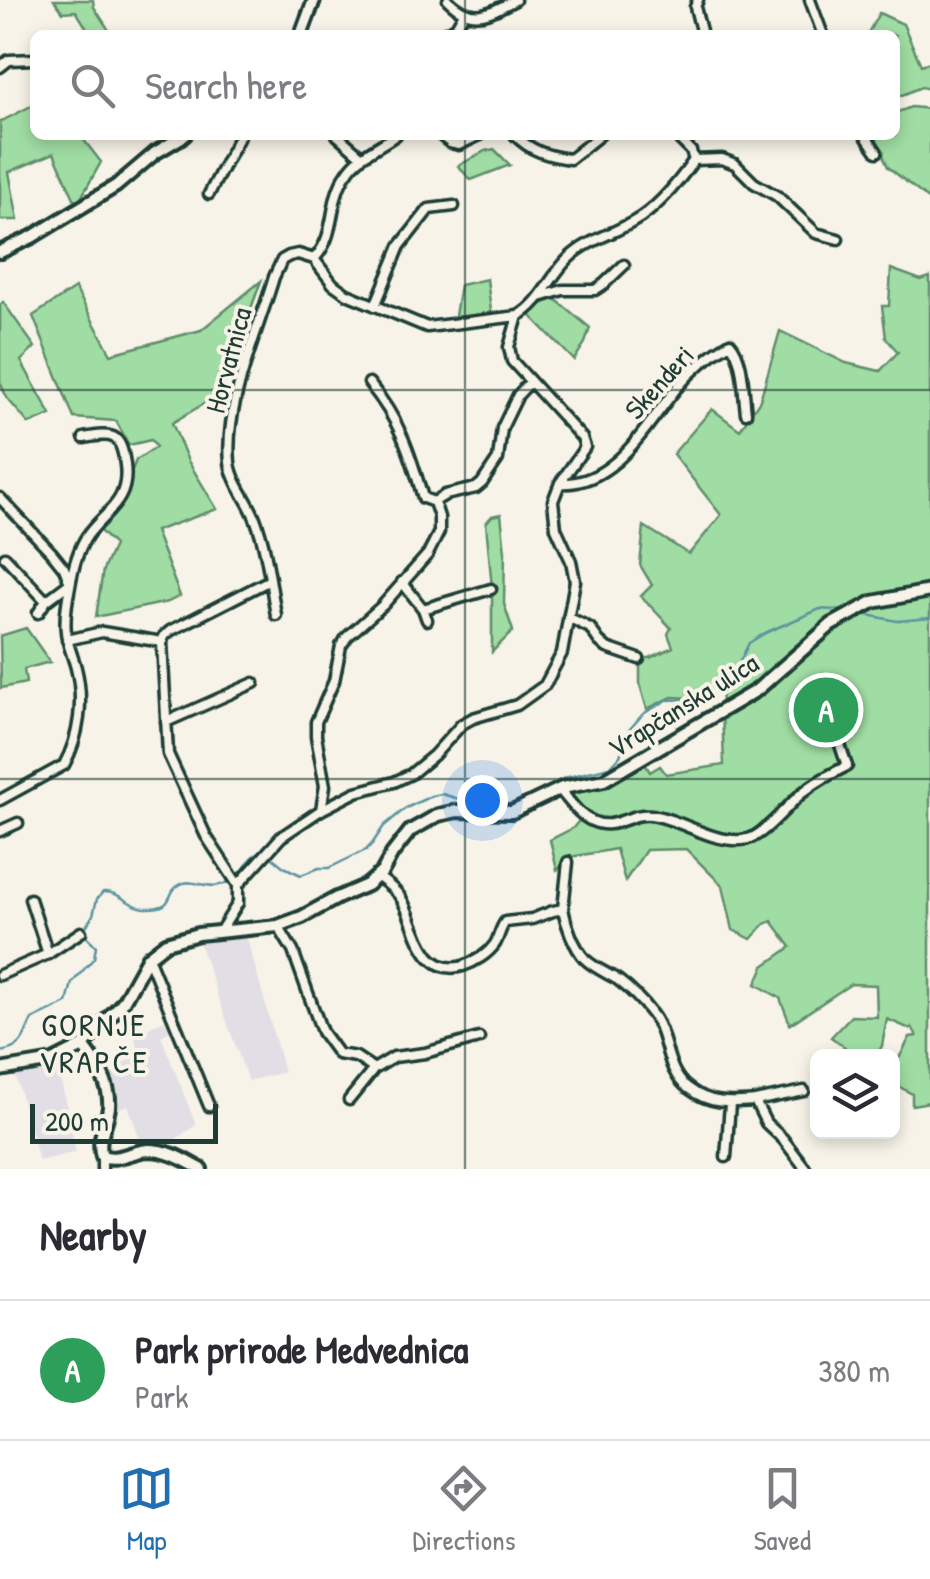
<!DOCTYPE html>
<html lang="en">
<head>
<meta charset="utf-8">
<style>
	body { margin:0; font-family:"Patrick Hand",sans-serif; background:#f7f7f7; color:#2b2b33 }
	.controls { position:absolute; right:30px; bottom:30px; display:grid; overflow:hidden; border-radius:15px; box-shadow:0 5px 15px #0003 }
	.controls button { width:90px; height:90px; display:grid; place-items:center; padding:0; border:0; border-bottom:2px solid #e1e1e2; background:#fff; color:#2b2b33; font:50px sans-serif }
	.scale { position:absolute; left:30px; bottom:25px; width:188px; box-sizing:border-box; padding-left:10px; border:5px solid #1f3d34; border-top:0; font-size:28px; line-height:35px; white-space:nowrap; color:#1f3d34; -webkit-text-stroke:8px #f7f3e8; paint-order:stroke }
	.you { position:absolute; left:482px; top:800px; width:35px; height:35px; margin:-25px; border:8px solid #fff; border-radius:50%; background:#1a73e8; box-shadow:0 0 0 15px #1a73e833 }
	.badge { display:grid; place-items:center; width:65px; height:65px; border-radius:50%; background:#1f6fb2; color:#fff; font-size:32px; font-weight:700 }
	.pin { position:absolute; translate:-50% -50%; border:5px solid #fff; box-shadow:0 2px 10px #0006 }
	.list { margin:0; padding:0; list-style:none }
	h2 { display:flex; justify-content:space-between; align-items:center; height:130px; margin:0; padding:0 40px; font-size:42px }
	h2 small { font-size:32px; font-weight:400; color:#7c7c81 }
	.list li { display:grid; grid-template-columns:65px 1fr auto; gap:30px; align-items:center; box-sizing:border-box; height:140px; padding:0 40px; border-top:2px solid #e1e1e2 }
	.list b { display:block; font-size:38px; white-space:nowrap }
	.list p { margin:0; font-size:32px; white-space:nowrap; color:#7c7c81 }
	.list em { font-size:32px; font-style:normal; color:#7c7c81 }
	.icon { flex:none; width:55px; height:55px; fill:none; stroke:currentColor; stroke-width:2; stroke-linecap:round; stroke-linejoin:round }
	.map { position:relative; flex:none; width:930px; height:1169px; overflow:hidden }
	.search { position:absolute; background:#fff; box-shadow:0 5px 15px #0003; left:30px; right:30px; top:30px; height:110px; display:flex; align-items:center; gap:25px; box-sizing:border-box; padding:0 35px; border-radius:15px; color:#7c7c81; font-size:38px }
	.sheet { height:270px; background:#fff }
	nav { display:flex; justify-content:space-around; align-items:center; box-sizing:border-box; height:140px; border-top:2px solid #e1e1e2; background:#fff; font-size:28px; color:#7c7c81 }
	nav a { display:grid; justify-items:center; gap:5px }
	nav .on { color:#1f6fb2 }
	.map>svg:first-child { display:block }
</style>
</head>
<body>
<div class="map">
<svg width="930" height="1169" viewBox="0 0 930 1169">
	<rect width="100%" height="100%" fill="#f7f3e8"/>
	<filter id="ink" filterUnits="userSpaceOnUse"><feTurbulence type="fractalNoise" baseFrequency=".01" numOctaves="2"/><feDisplacementMap in="SourceGraphic" scale="20" xChannelSelector="R" yChannelSelector="G"/><feConvolveMatrix kernelMatrix="1 2 1 2 8 2 1 2 1" color-interpolation-filters="sRGB"/></filter>
	<g filter="url(#ink)">
		<path fill="#e2dee5" d="M246 934 284 1072 248 1081 198 940Z
			M164 1020 170 1031 161 1036 196 1125 163 1148H143L128 1105 117 1109 106 1076 117 1072 115 1066 129 1060 127 1054 138 1048 134 1036Z
			M58 1066 76 1152 39 1161 15 1074Z"/>
		<path fill="#a0dda4" stroke="#608d6c" stroke-width="2.5" d="M54 0H93L94 7 112 35H91L76 11 63 12Z
			M879 13 903 24 921 65 930 62V89L921 87 895 98V35H867Z
			M35 104V135H80L101 162 77 205 54 153 9 172 18 220H0V122Z
			M911 107 930 109V201L888 167 875 135H895V113Z
			M494 149 510 165 471 180 458 166 485 151Z
			M891 269 921 280 930 277V1102L912 1105V1094L893 1083V1070L910 1037 917 1036 912 1027 910 1029 887 1019 882 1046 876 1056H857L831 1037 851 1016 877 1017 876 985 851 984 790 1024 780 998 756 984 764 966 791 947 772 921 765 924 751 939 733 930 723 886 686 849 646 850 625 881 616 849 571 857 557 870 550 840 573 828 586 812 567 791 600 788 644 762 650 772 660 766 666 774 724 765 721 681 695 698 672 697 647 709 640 685V658H650L673 647 668 634 671 628 641 596 652 585 640 565 644 526 689 554 721 515 673 454 712 409 740 430 760 400 780 331 846 363 880 371 898 352 886 338 882 306H889Z
			M487 279 491 311 483 318 454 322 460 285Z
			M261 281 220 394 172 423 188 461 217 509 155 531 180 596 168 602 96 617 103 570 114 545 97 528 124 492 136 460 156 447 151 440 129 445 116 421 74 418 33 316 75 288 111 354 201 330Z
			M553 297 590 328 585 343 574 360 528 313Z
			M3 302 35 347 21 361 51 415 29 424 7 398 0 382V305Z
			M501 514 505 552 504 604 513 631 492 652V588L486 523 492 516Z
			M26 628 50 662 24 669 26 683 1 688 0 636Z"/>
		<g fill="none" stroke-linecap="round" stroke-linejoin="round">
			<path stroke="#5c939f" stroke-width="2.5" d="M863 614 897 621 930 618
				M529 798 564 778 610 767 620 756 629 730 643 714 667 700 695 699 726 678 739 663 749 643 765 633 820 609 850 611
				M0 1052C25 1048 23 1037 32 1020L67 1003 72 983 94 958 96 946 86 936 85 928 93 915 97 899 103 892C120 891 129 907 145 908 178 909 163 893 181 884 193 878 210 891 226 883 246 875 246 859 259 852L269 855 284 867 301 875 319 868H329L366 850 372 844 384 826 406 808 431 796 442 794 476 804 497 806 522 802"/>
			<defs>
				<path id="street" d="M448 0C472 24 488 14 515 0
					M698 0 695 7 702 35
					M810 0 823 35
					M440 35 456 27 464 13
					M0 67 9 60 35 59
					M337 135 361 156
					M440 135 450 143 459 145 480 135
					M515 135C530 151 548 156 570 159L600 135
					M865 135 877 152
					M694 160 722 159 735 164 754 183 777 196 816 233 838 239
					M209 194 240 135
					M314 259C338 234 327 201 347 173 359 154 378 148 396 135
					M540 297 563 290H595L604 284 624 265
					M375 306 400 246 429 209 454 206
					M369 383C400 421 410 452 423 498L434 502
					M560 483C614 487 647 424 676 389 691 371 711 354 730 343 744 358 743 391 746 413
					M0 498 52 553 64 568 70 583 46 601 38 613
					M5 557 46 601
					M402 582 423 609 427 620
					M423 609 491 589
					M276 615C270 582 267 549 255 518 248 499 232 482 230 462 224 405 258 332 274 277L282 260 289 256 298 254 314 259 333 284 347 294 427 327 518 316C542 303 550 275 570 257 587 241 612 234 633 222 657 209 678 183 694 160L691 151 675 135
					M568 617 590 628 599 641 607 648 639 659
					M67 640 102 632 162 642
					M166 722 254 683
					M559 789C569 800 578 815 592 821 615 832 629 812 651 815 682 819 715 846 748 839 763 836 788 805 801 794 815 782 831 774 847 766L829 712
					M0 800 64 765C80 736 84 700 76 668 73 656 67 644 66 632 64 617 67 601 70 586 73 568 77 551 87 536 104 512 130 503 125 465 121 432 112 433 84 438
					M321 810 325 786 316 736V722L334 681 341 646 347 637 383 605 428 554 439 532V517L434 502 445 495 476 488 482 483 498 459 502 428 518 395 530 382
					M0 831 18 823
					M377 876C386 883 395 889 401 898 416 922 421 978 463 966 475 962 488 954 495 944 499 937 500 929 505 922L532 919 553 911 563 909C566 925 574 947 585 959 594 968 607 973 618 980 630 989 642 1001 651 1013 669 1035 664 1070 688 1088 710 1105 730 1103 755 1101L766 1123 783 1139 806 1169
					M238 885 281 837 321 810 356 792 394 782 411 774 434 755 462 724 473 718 517 705 545 685 562 653 575 581 571 561 556 528 553 501 560 483 585 447 582 438 512 361 509 347 518 316
					M30 899 48 954
					M563 909 568 862
					M278 926 293 951 322 1032 338 1054 356 1057 374 1069 394 1057 425 1053 479 1038
					M221 930 238 903V885L206 836 168 754 162 642 164 636 170 631 270 580
					M148 957 209 1106
					M0 975 48 954 81 932
					M349 1100 374 1069
					M755 1101 804 1091
					M102 1156V1169
					M726 1157 730 1104"/>
				<path id="secondary" d="M301 35 314 0
					M0 252 32 237 116 186 155 153 185 135
					M83 1046C96 1062 111 1086 109 1107 107 1125 96 1139 102 1156 117 1162 132 1151 148 1150 169 1150 184 1160 201 1169
					M0 1070 53 1061 83 1046 123 1002 148 957 166 943 198 934 278 926 302 917 337 898 367 885 382 872 392 854 410 831 438 815 457 811 512 812 562 788 604 780 757 690 831 625 873 602 930 591"/>
			</defs>
			<use href="#street" stroke="#1f3d34" stroke-width="15"/>
			<use href="#secondary" stroke="#1f3d34" stroke-width="18"/>
			<use href="#street" stroke="#f7f3e8" stroke-width="8"/>
			<use href="#secondary" stroke="#f7f3e8" stroke-width="10"/>
		</g>
	</g>
	<path fill="none" stroke="#1f3d34" stroke-width="2.5" stroke-opacity="0.55" d="M465 0V35M465 135V1169M0 390H930M0 779H930"/>
	<g text-anchor="middle" dominant-baseline="central" stroke-width="8" stroke-linejoin="round" paint-order="stroke">
		<g font-size="28" fill="#1f3d34" stroke="#f7f3e8">
			<text transform="translate(228 360) rotate(-75)">Horvatnica</text>
			<text transform="translate(659 382) rotate(-48)">Skenderi</text>
			<text transform="translate(683 705) rotate(-32)">Vrapčanska ulica</text>
		</g>
		<g font-size="32" letter-spacing="2.5" fill="#1f3d34" stroke="#f7f3e8">
			<text x="94" y="1024">GORNJE<tspan x="94" dy="37">VRAPČE</tspan></text>
		</g>
	</g>
</svg>
<div class="controls">
<button><svg class="icon" aria-label="layers" viewBox="0 0 24 24"><path d="M12 4l9 5-9 5-9-5zM3 14l9 5 9-5"/></svg></button>
</div>
<div class="scale">200 m</div>
<div class="you"></div>
<div class="pin badge" style="left:826px;top:710px;background:#2e9e5b">A</div>
<div class="search"><svg class="icon" aria-label="search" viewBox="0 0 24 24"><circle cx="10" cy="10" r="6"/><path d="M15 15l6 6"/></svg>Search here</div>
</div>
<section class="sheet">
<h2>Nearby<small></small></h2>
<ul class="list">
<li><span class="badge" style="background:#2e9e5b">A</span><div><b>Park prirode Medvednica</b><p>Park</p></div><em>380 m</em></li>
</ul>
</section>
<nav>
<a class="on"><svg class="icon" aria-label="map" viewBox="0 0 24 24"><path d="M3 6l6-2 6 2 6-2v14l-6 2-6-2-6 2zM9 4v14M15 6v14"/></svg>Map</a>
<a><svg class="icon" aria-label="directions" viewBox="0 0 24 24"><path d="M12 3l9 9-9 9-9-9zM9 14v-3h6M13 9l2 2-2 2"/></svg>Directions</a>
<a><svg class="icon" aria-label="saved" viewBox="0 0 24 24"><path d="M7 4h10v16l-5-4-5 4z"/></svg>Saved</a>
</nav>
</body>
</html>
